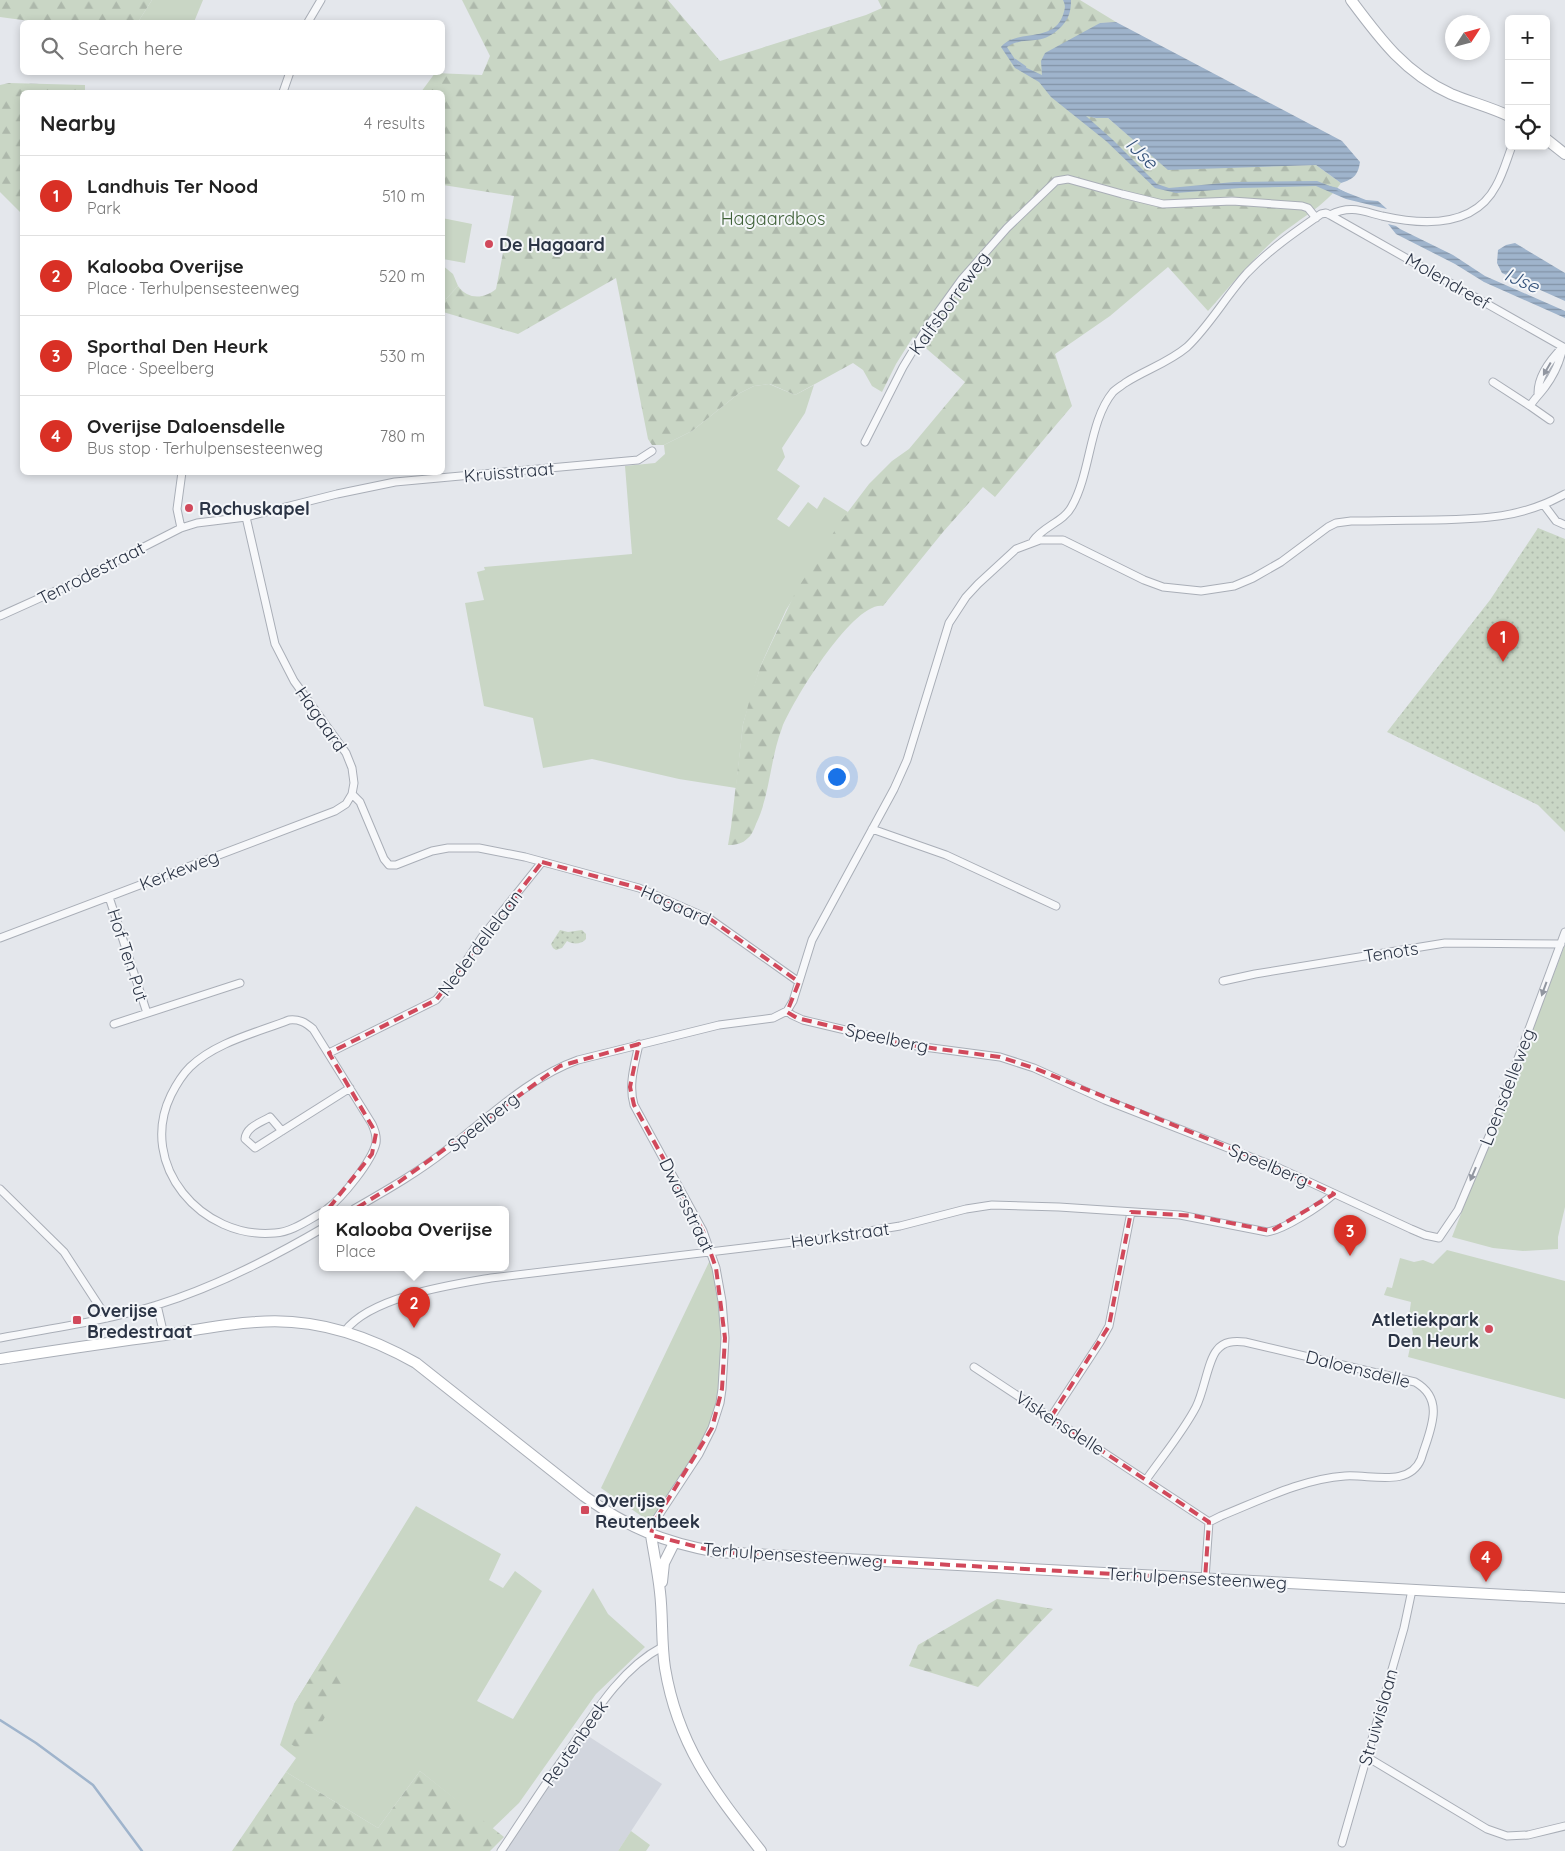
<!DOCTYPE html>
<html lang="en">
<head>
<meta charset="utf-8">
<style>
	body { margin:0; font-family:Quicksand,sans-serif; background:#f2f2f2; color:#222 }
	.controls { position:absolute; right:15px; top:15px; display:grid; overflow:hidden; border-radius:8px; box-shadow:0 2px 8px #0003 }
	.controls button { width:45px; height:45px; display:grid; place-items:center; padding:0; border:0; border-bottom:1px solid #e0e0e0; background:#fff; color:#222; font:25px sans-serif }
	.compass { position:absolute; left:1445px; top:15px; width:45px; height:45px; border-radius:50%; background:#fff; box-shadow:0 2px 8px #0003; rotate:54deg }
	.you { position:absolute; left:836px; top:776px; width:18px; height:18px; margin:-12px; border:4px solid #fff; border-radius:50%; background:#1a73e8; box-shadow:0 0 0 8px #1a73e833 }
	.badge { display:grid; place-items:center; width:32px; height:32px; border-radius:50%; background:#d93025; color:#fff; font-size:16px; font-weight:700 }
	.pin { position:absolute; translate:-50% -41px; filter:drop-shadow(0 1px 2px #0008) }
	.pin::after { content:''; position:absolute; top:26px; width:18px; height:15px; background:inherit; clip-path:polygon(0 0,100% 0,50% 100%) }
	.popup { position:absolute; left:319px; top:1206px; width:190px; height:65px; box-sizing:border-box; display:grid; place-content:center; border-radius:8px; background:#fff; filter:drop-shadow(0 1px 4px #0005); font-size:16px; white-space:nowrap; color:#767676 }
	.popup b { font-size:19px; color:#222 }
	.popup::after { content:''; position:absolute; left:50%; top:100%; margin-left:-10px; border:10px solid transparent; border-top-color:#fff }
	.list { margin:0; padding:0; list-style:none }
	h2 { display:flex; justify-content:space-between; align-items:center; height:65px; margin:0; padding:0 20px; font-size:21px }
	h2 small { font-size:16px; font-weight:400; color:#767676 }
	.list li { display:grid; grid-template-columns:32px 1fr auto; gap:15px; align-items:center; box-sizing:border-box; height:80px; padding:0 20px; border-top:1px solid #e0e0e0 }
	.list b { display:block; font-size:19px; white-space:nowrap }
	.list p { margin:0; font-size:16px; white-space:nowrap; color:#767676 }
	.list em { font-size:16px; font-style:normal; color:#767676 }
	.icon { flex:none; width:28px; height:28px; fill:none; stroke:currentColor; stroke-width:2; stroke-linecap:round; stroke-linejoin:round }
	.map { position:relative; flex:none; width:1565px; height:1851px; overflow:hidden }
	.search { position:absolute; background:#fff; box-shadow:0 2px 8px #0003; left:20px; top:20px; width:425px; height:55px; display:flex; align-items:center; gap:12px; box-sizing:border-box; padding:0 18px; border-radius:8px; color:#767676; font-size:19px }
	.panel { position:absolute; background:#fff; box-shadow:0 2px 8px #0003; left:20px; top:90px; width:425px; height:385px; border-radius:8px }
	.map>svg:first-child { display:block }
</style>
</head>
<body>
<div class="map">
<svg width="1565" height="1851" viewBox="0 0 1565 1851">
	<defs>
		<pattern id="forest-firs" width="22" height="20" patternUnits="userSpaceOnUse" patternTransform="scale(1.25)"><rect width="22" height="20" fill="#c9d6c5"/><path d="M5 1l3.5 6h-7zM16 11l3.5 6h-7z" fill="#adb8ab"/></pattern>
		<pattern id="park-dots" width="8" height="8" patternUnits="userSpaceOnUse" patternTransform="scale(1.25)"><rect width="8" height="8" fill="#c9d6c5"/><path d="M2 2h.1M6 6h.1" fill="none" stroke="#adb8ab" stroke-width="1.8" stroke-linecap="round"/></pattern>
		<pattern id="water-rules" width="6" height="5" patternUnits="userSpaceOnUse" patternTransform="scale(1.25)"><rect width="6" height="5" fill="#9fb4cc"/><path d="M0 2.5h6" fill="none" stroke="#8293a7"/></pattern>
	</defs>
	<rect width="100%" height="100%" fill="#e4e7ec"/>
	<path fill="#d2d6de" d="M585 1734 662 1784 618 1851H505Z"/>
	<path fill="#c9d6c5" d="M152 0H203L194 22H138Z
		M442 218 472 224 465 263 443 259Z
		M442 265 453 274 458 286 446 299H443Z
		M769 384 795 395 814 385 805 413 782 448 785 457 777 470 800 486 777 519 789 527 808 502 817 509 824 497 848 512 786 610 761 665 743 724 736 788 679 779 592 759 543 768 533 718 484 706 465 603 484 600 477 572 485 570 484 567 632 554 625 466 655 463 665 454 664 445 692 431 738 394 754 386Z
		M1565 945V1207L1558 1237V1249L1523 1251 1493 1248 1452 1237Z
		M1447 1250 1565 1281V1399L1408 1357 1413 1333 1409 1316 1411 1302 1384 1295 1387 1287 1392 1288 1400 1258 1414 1262 1423 1260 1433 1264Z
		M710 1260C718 1277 718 1297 720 1315 725 1362 721 1411 697 1452 682 1476 666 1499 650 1522L601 1488Z
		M416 1506 501 1554 489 1580 503 1588 515 1571 542 1591 477 1701 513 1719 593 1588 608 1614 645 1647 596 1694 519 1803 492 1829 420 1771 378 1828 286 1772 296 1758 280 1745 294 1704Z
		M631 1831 650 1845 646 1851H618Z"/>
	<path fill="url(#forest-firs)" d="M0 0H152L138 22H37L0 17Z
		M462 0H668L720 61 866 15 882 8 878 0H1080L1116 22 1100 23 1046 82 1072 102 1084 115 1096 118H1108L1168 169 1316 165 1341 183C1326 206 1294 222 1274 240 1250 262 1229 287 1208 311L1168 267 1110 316 1055 354 1072 406 995 497 983 487 943 532 883 606C853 601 792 702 782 728 770 759 770 795 756 824 754 829 752 835 748 838 742 844 736 845 728 845L731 827 743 724 751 695 761 665 796 591 841 521 869 484 892 461 909 449 965 382 913 337 896 364 882 392 872 386 863 370 853 363 795 395 770 384 754 386 738 394 692 431 664 445H652L648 439 616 278 518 334 443 312V299H446L458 286C468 300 484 299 496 289L514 196 443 185 442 92H421L435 73 482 75 490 56Z
		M9 83 85 85V92H22V214L0 192V85Z
		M997 1599 1053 1609 978 1687 909 1666 918 1645Z
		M322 1659 349 1676 304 1753 291 1744 303 1726 294 1704Z
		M420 1771 504 1837 490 1851H232L286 1772 378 1828Z"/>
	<path fill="url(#park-dots)" d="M1538 528 1565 539V832L1538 805 1387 732 1490 600Z
		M560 930 568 932 582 930 586 934V939C582 944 573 945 567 941L562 948 556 950 553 948 551 944Z"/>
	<path fill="url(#water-rules)" d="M1063 0H1071C1071 11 1069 18 1062 26 1040 49 1027 34 1007 47L1018 64 1042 75 1041 61 1045 53 1100 23 1116 22 1342 141 1360 162C1358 175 1354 179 1341 183L1316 165 1168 170 1108 118H1096L1086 116 1113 140 1157 184 1169 188 1234 182 1317 181 1366 200 1378 201 1387 209 1346 199 1316 186 1240 188 1176 193 1155 188 1106 141 1051 97 1039 82 1015 68 1001 47C1017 28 1053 44 1063 15 1065 9 1066 6 1063 0Z
		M1388 224 1396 226 1400 229 1453 255 1485 276 1565 311V318L1484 282 1455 264 1396 234Z
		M1515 243 1565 273V301L1502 273 1497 263 1498 250 1506 245Z"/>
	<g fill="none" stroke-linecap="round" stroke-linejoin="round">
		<path stroke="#9fb4cc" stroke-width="2.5" d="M1015 60 1025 67
			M1328 187 1337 189 1346 194
			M0 1720 36 1743 93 1785 142 1851"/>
		<defs>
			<path id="minor" d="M308 22 321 0
				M283 92 290 72
				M1330 215 1565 348
				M1493 382 1530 406C1535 398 1540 394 1545 387 1554 375 1560 362 1563 347
				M1538 393C1538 376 1551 359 1563 347
				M1530 406 1550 420
				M865 442 903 367 926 329 962 279 1007 228 1056 181 1068 179 1122 194 1163 204 1232 201 1302 206 1308 208 1316 218
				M1544 505 1556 521 1565 525
				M246 517 337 494 395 482 638 460 652 451
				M181 528 177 509 182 472
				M1033 541C1043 526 1064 522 1072 506 1091 472 1089 421 1113 392 1116 389 1121 386 1125 383 1145 370 1168 363 1187 347 1210 325 1226 296 1247 273 1269 250 1295 232 1321 214L1326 213 1330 215C1350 205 1362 211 1382 216 1422 225 1474 228 1496 186 1503 174 1507 159 1512 146
				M0 616 71 584 181 528 197 523 246 517 275 644 294 681 346 753 352 768 354 783 352 794 346 804 335 811 0 938
				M352 794 360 802 384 859 389 865H396L432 851 448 848H479L525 857 639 888 710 919 799 982
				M872 829 946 855 1056 906
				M109 897 147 1013
				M1223 981 1255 974 1445 943 1561 944
				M787 1011 792 1015 803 1020 909 1045 1000 1057 1034 1068 1105 1100 1279 1168 1411 1229 1425 1235 1439 1238 1458 1210 1490 1134 1565 932
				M114 1024 240 983
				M639 1044C635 1064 628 1084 634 1105L703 1231 716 1268 722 1301 725 1338 722 1389 720 1403 712 1428 699 1454 653 1524 651 1535
				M329 1053 436 1000 455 978 482 937 542 862
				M282 1131 270 1117C260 1123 246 1127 245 1139L255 1148 350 1088
				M0 1189 64 1252 107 1318
				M354 1209C385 1191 417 1173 445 1151 486 1120 529 1077 578 1060L719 1025 773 1018 787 1011 793 1001 812 940 894 789 907 760 949 623 966 597 978 584 1016 549 1040 540H1063L1144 580 1163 587 1201 591 1234 586 1253 578 1281 562 1328 527 1336 523 1351 521C1379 521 1407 520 1435 520 1483 519 1522 518 1565 494
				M323 1212C308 1220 292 1232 275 1233 202 1240 137 1165 171 1095 176 1085 182 1075 190 1067 216 1042 256 1033 289 1020 299 1019 305 1022 313 1029L372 1124C375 1131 377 1136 376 1143 372 1161 342 1198 327 1209
				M157 1305 164 1335
				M345 1331C370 1297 450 1285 491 1278L827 1238 900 1226 966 1209 992 1205 1059 1207 1180 1215 1267 1232C1284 1230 1320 1206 1334 1194
				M0 1338C52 1328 106 1321 157 1305 215 1287 270 1259 323 1228
				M974 1367 1209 1522
				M1051 1417 1100 1342 1109 1326 1131 1212
				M1146 1480C1162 1457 1183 1432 1196 1407 1204 1392 1208 1360 1217 1350 1224 1341 1234 1341 1245 1342L1415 1382C1447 1400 1429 1432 1421 1459 1409 1488 1370 1474 1345 1476 1302 1479 1261 1500 1221 1516L1209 1522
				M1205 1579 1209 1522
				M1367 1757 1487 1829 1507 1836 1528 1835 1565 1826
				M1342 1843 1404 1628 1412 1590
				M501 1851C524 1817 546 1782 570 1749 595 1712 622 1668 662 1647"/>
			<path id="secondary" d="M1351 0C1380 39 1405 73 1451 94 1470 102 1490 107 1509 116
				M1546 139 1565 154
				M0 1359C53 1351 105 1343 158 1336 191 1331 223 1324 256 1322 313 1317 367 1335 416 1363L584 1496C629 1528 662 1542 717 1552L1565 1598
				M651 1535C654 1554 658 1573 660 1592 663 1617 661 1642 665 1668 678 1746 714 1791 761 1851
				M662 1582 664 1563 674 1543"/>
		</defs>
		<use href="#minor" stroke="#a9aeb7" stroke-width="9"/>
		<use href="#secondary" stroke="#a9aeb7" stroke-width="12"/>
		<use href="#minor" stroke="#f7f8fa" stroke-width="7"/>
		<use href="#secondary" stroke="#fff" stroke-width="10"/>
	</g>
	<defs><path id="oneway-solid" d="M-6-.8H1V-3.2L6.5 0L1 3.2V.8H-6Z" transform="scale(1.25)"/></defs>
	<g fill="#9196a0">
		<use href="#oneway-solid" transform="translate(1547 369) rotate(120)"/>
		<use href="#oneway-solid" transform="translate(1544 989) rotate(110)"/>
		<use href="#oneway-solid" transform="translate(1473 1174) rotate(113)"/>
	</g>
	<path fill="none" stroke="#d1495b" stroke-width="4" stroke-dasharray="10 6" stroke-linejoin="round" d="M542 862 639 888 710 919 799 982 787 1012 797 1018 909 1045 1000 1057 1034 1068 1279 1168 1334 1194 1271 1231 1195 1216 1131 1212 1109 1326 1051 1417 1209 1522 1205 1579 717 1552 651 1535 653 1524 712 1428 722 1389 725 1338 716 1268 703 1231 634 1105 630 1087 639 1044 560 1066 399 1182 337 1220 329 1208 372 1154 376 1133 329 1053 436 1000Z"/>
	<g fill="#d1495b" stroke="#f4f6f9" stroke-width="2">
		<circle cx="489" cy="244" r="5"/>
		<circle cx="189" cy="508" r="5"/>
		<rect x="72" y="1315" width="10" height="10" rx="2.5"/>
		<circle cx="1489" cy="1329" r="5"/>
		<rect x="580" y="1505" width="10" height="10" rx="2.5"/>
	</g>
	<g text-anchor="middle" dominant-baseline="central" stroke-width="4" stroke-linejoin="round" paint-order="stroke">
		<g font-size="18" fill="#3f6138" stroke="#f4f6f9">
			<text x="773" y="218">Hagaardbos</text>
		</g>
		<g font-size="18" font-weight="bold" fill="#2b3445" stroke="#f4f6f9" text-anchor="start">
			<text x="499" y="244">De Hagaard</text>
			<text x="199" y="508">Rochuskapel</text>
			<text x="87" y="1310">Overijse<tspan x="87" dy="21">Bredestraat</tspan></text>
			<text x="1479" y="1319" text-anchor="end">Atletiekpark<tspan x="1479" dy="21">Den Heurk</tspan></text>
			<text x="595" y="1500">Overijse<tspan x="595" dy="21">Reutenbeek</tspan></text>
		</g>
		<g font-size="18" fill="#2b3445" stroke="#f4f6f9">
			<text transform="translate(1448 281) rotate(30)">Molendreef</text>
			<text transform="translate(949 303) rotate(-54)">Kalfsborreweg</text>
			<text transform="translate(509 472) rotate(-5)">Kruisstraat</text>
			<text transform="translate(91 573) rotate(-27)">Tenrodestraat</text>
			<text transform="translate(321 719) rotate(55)">Hagaard</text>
			<text transform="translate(179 870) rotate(-21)">Kerkeweg</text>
			<text transform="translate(676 905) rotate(24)">Hagaard</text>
			<text transform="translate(480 943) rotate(-53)">Nederdellelaan</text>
			<text transform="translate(1391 952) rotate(-9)">Tenots</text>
			<text transform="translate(128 955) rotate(72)">Hof Ten Put</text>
			<text transform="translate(887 1038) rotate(12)">Speelberg</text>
			<text transform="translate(1507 1087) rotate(-69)">Loensdelleweg</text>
			<text transform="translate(483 1122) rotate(-38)">Speelberg</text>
			<text transform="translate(1269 1165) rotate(23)">Speelberg</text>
			<text transform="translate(687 1205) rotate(64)">Dwarsstraat</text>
			<text transform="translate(840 1235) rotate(-8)">Heurkstraat</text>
			<text transform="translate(1358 1369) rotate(14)">Daloensdelle</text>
			<text transform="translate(1060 1423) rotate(33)">Viskensdelle</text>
			<text transform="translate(793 1555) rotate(4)">Terhulpensesteenweg</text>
			<text transform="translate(1197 1578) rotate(3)">Terhulpensesteenweg</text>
			<text transform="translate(1378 1717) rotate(-74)">Struiwislaan</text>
			<text transform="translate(575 1743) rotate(-55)">Reutenbeek</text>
		</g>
		<g font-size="19" font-style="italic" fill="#34527a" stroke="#f4f6f9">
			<text transform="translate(1142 153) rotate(44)">IJse</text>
			<text transform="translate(1522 280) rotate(24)">IJse</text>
		</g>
	</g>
</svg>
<div class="controls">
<button>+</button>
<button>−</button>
<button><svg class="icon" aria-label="locate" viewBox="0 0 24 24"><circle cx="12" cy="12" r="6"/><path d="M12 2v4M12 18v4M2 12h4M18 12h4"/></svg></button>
</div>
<svg class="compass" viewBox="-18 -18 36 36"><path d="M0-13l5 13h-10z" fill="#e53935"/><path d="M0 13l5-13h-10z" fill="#767676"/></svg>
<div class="you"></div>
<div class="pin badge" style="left:1503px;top:662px">1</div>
<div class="pin badge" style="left:414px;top:1328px">2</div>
<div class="popup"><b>Kalooba Overijse</b>Place</div>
<div class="pin badge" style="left:1350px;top:1256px">3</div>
<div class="pin badge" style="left:1486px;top:1582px">4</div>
<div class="search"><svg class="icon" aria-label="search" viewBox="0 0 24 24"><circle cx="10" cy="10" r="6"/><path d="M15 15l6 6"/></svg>Search here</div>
<section class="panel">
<h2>Nearby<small>4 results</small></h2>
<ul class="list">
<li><span class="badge">1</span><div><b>Landhuis Ter Nood</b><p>Park</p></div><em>510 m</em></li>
<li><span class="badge">2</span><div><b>Kalooba Overijse</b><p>Place · Terhulpensesteenweg</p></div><em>520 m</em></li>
<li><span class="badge">3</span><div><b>Sporthal Den Heurk</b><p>Place · Speelberg</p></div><em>530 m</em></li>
<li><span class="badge">4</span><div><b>Overijse Daloensdelle</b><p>Bus stop · Terhulpensesteenweg</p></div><em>780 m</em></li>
</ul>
</section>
</div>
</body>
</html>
